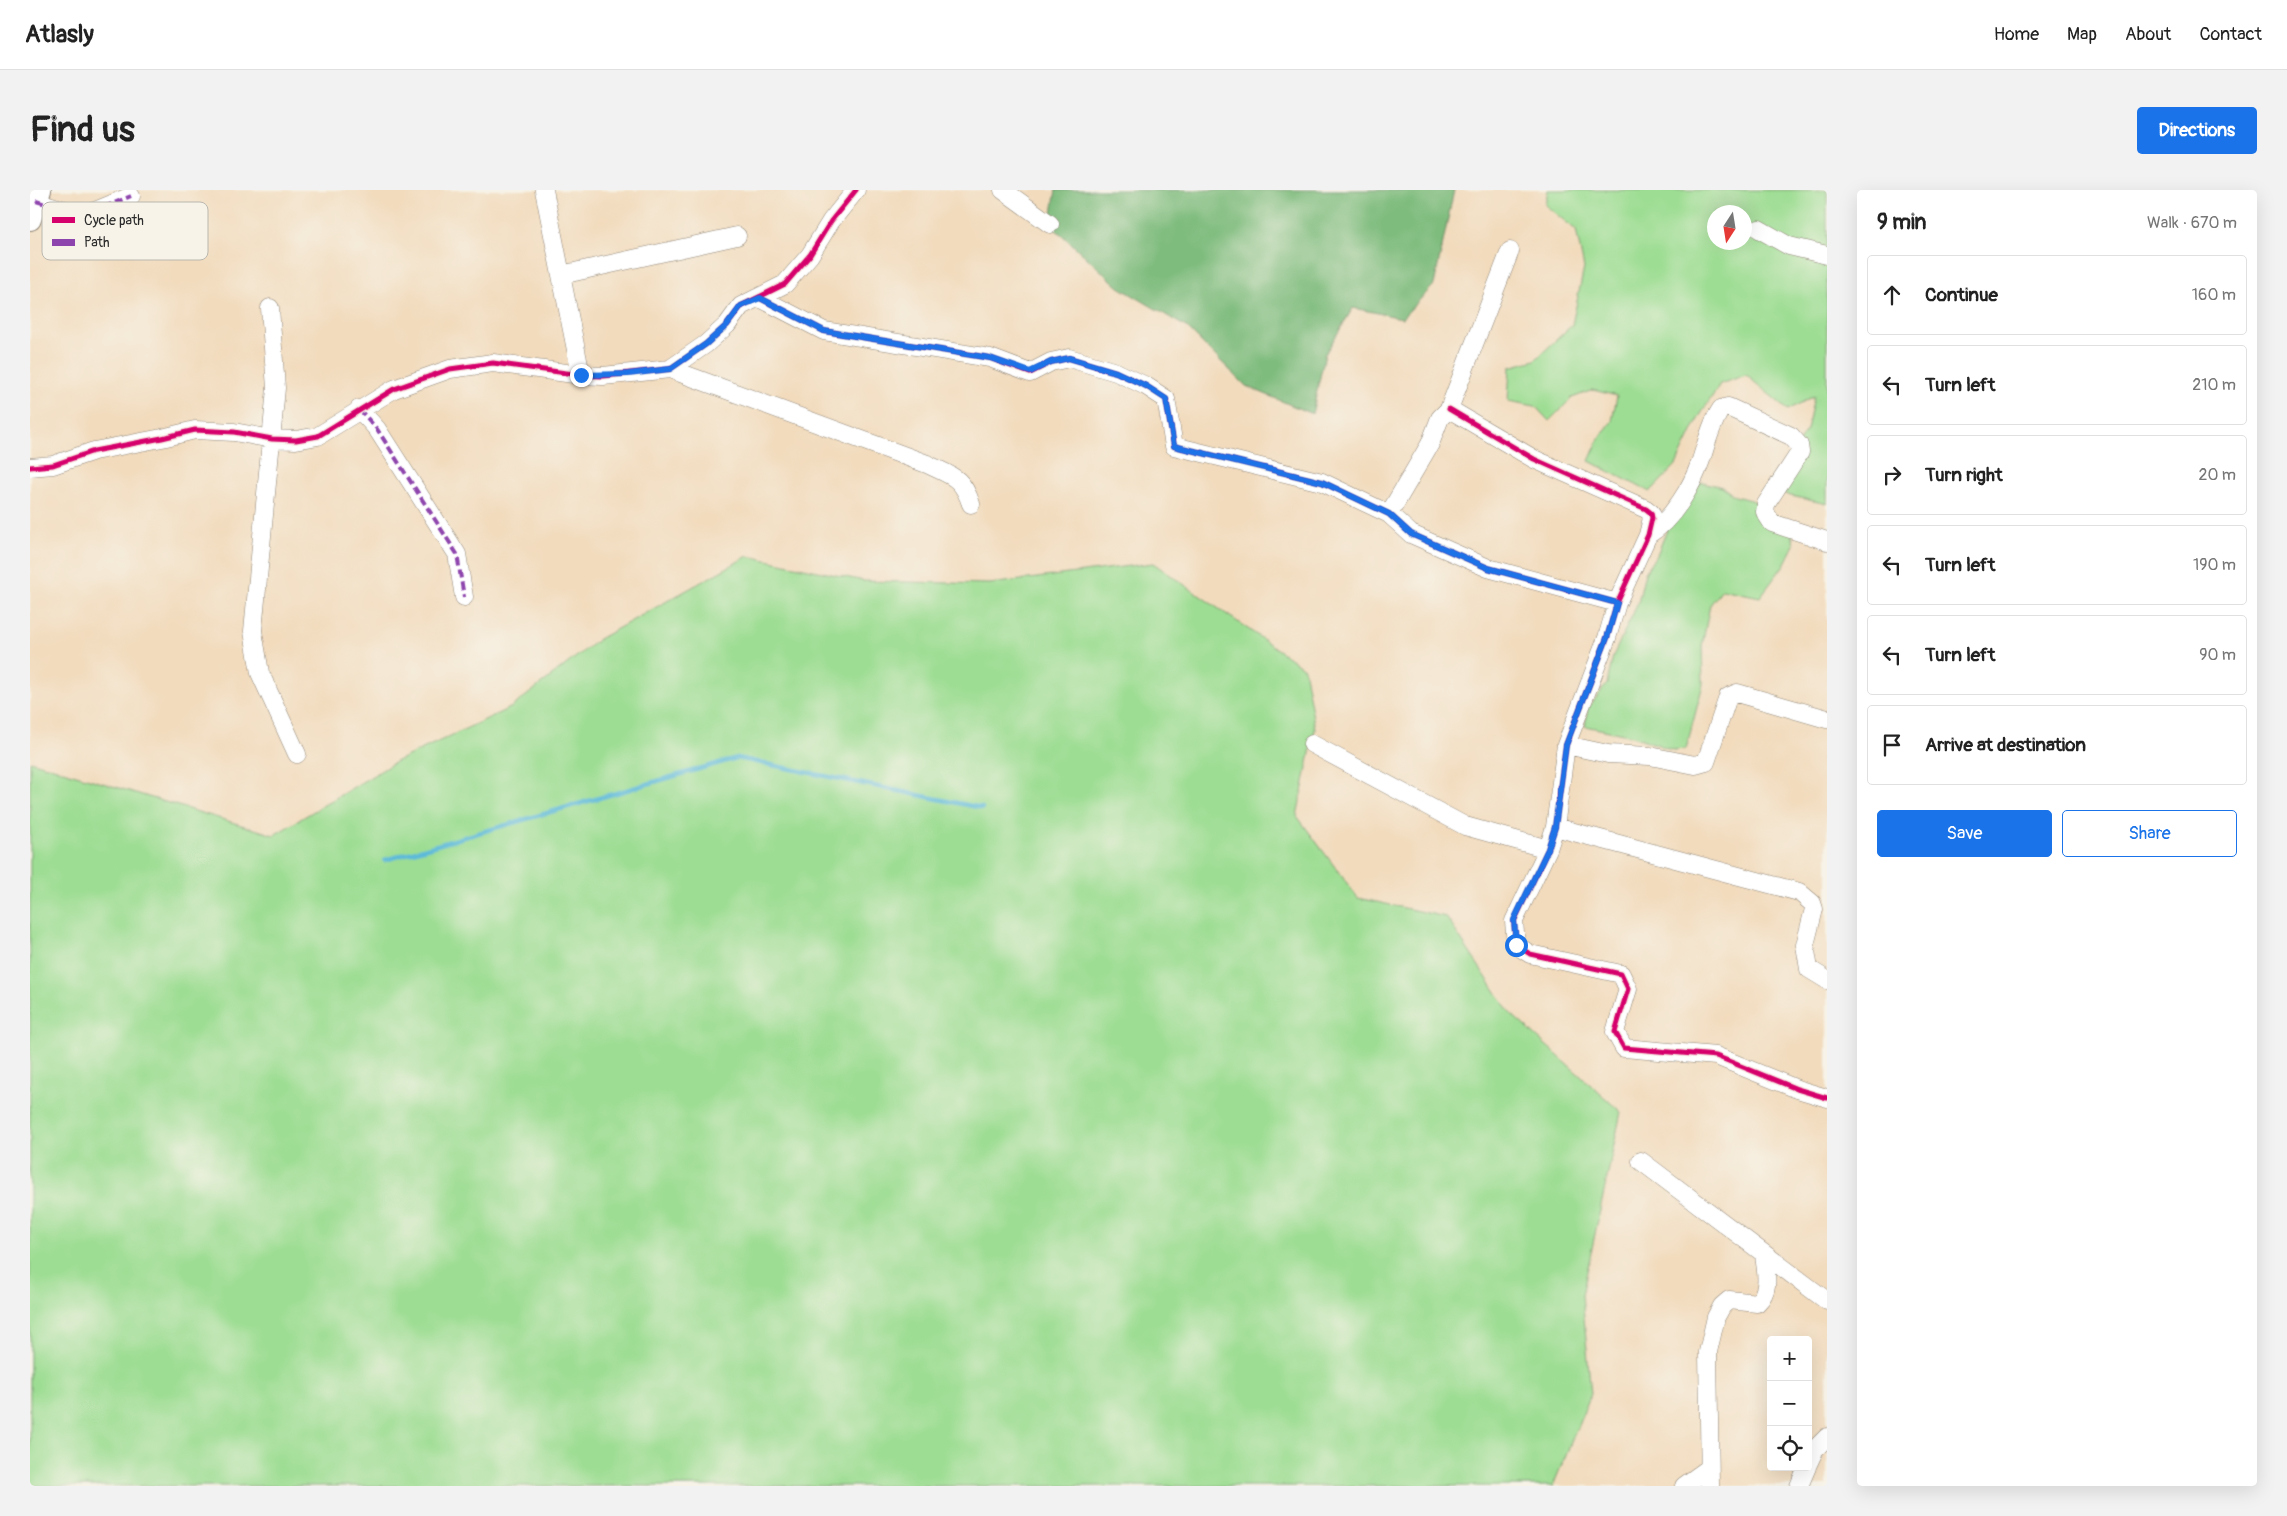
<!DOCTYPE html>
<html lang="en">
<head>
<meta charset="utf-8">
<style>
	body { margin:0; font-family:Pangolin,sans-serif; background:#f2f2f2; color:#222 }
	.controls { position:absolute; right:15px; bottom:15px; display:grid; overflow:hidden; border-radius:5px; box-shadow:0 5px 20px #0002 }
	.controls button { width:45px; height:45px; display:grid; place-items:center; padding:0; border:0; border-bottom:1px solid #e0e0e0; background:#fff; color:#222; font:25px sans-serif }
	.compass { position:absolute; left:1677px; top:15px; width:45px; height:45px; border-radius:50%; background:#fff; box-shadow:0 5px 20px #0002; rotate:192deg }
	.stop { position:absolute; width:15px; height:15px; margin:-11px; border:4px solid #1a73e8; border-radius:50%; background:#fff }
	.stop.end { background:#1a73e8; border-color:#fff; box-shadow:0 1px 5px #0008 }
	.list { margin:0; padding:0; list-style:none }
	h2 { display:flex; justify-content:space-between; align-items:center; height:65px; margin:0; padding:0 20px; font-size:21px }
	h2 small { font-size:16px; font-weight:400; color:#767676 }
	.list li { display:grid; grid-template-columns:32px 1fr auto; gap:15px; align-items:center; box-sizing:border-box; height:80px; margin:0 10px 10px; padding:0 10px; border:1px solid #e0e0e0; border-radius:5px }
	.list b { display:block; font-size:19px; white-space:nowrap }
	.list em { font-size:16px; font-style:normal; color:#767676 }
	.actions { display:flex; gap:10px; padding:15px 20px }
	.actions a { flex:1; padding:11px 0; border:1px solid #1a73e8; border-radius:5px; text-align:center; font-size:18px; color:#1a73e8 }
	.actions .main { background:#1a73e8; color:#fff }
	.icon { flex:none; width:28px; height:28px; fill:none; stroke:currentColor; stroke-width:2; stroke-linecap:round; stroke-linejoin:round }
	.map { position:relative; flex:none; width:1797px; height:1296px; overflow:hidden; border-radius:5px }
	header { display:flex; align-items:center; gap:30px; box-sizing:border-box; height:70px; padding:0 25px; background:#fff; border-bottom:1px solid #e0e0e0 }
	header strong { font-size:24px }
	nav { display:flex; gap:28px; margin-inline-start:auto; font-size:18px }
	.intro { display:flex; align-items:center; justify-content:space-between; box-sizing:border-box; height:120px; padding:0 30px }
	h1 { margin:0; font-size:35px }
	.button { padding:12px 22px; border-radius:5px; background:#1a73e8; color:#fff; font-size:18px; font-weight:700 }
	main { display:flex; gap:30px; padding:0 30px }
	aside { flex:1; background:#fff; border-radius:5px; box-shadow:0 5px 20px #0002 }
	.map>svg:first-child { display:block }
</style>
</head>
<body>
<header>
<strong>Atlasly</strong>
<nav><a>Home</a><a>Map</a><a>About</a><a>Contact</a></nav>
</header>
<div class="intro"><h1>Find us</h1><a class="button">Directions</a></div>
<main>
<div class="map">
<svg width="1797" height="1296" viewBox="0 0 1797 1296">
	<rect width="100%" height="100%" fill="#f7f3e8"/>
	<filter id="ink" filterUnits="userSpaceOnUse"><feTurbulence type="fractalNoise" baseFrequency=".02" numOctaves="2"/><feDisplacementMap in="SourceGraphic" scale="10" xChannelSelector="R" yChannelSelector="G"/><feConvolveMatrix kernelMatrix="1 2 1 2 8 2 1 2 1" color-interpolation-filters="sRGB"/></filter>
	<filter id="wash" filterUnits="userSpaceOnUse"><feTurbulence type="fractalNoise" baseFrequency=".0096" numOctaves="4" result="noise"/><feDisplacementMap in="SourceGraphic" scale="20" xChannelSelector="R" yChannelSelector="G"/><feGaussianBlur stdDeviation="1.12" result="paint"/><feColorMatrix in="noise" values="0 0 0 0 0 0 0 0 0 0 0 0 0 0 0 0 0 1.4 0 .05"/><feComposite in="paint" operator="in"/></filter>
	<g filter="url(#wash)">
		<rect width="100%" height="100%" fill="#f2dbbd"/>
		<path fill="#9ddd93" stroke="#64845f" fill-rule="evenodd" d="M1518 0H1797V314L1752 304 1760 265 1777 240 1784 206 1758 220 1716 185 1690 194 1669 227 1646 275 1620 302 1559 271 1569 249 1582 231 1587 206 1563 200 1542 208 1519 231 1505 216 1478 211 1480 177 1505 170 1542 135 1554 78 1546 40 1515 15ZM1684 22H1714V52H1684Z
			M1672 292 1692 297 1705 306 1724 311 1762 343 1764 355 1754 375 1730 407 1692 399 1680 415 1672 456 1673 494 1656 559 1643 560 1603 546 1555 536 1558 518 1577 494 1583 466 1608 413 1615 383 1628 362 1642 328 1663 298Z
			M718 366 834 391 960 394 1123 373 1274 478 1285 539 1267 626 1328 708 1416 727 1480 823 1591 922 1552 1105 1561 1204 1523 1296H0V571L244 645 367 571 482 517 569 449Z"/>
		<path fill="#7ebc7d" stroke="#547454" d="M1026 0H1424L1404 95 1372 128 1323 118 1295 164 1282 224 1216 196 1156 137 1089 97 1020 34Z"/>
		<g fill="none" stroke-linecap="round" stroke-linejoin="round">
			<path stroke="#5bbad9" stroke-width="4.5" d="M355 670 707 568 952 618"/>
		</g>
	</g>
	<g filter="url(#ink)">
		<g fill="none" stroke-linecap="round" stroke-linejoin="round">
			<defs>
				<path id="minor" d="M514 0 551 185
					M973 0 1020 34
					M6 11 53 26 101 6
					M1729 39 1759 56 1797 65
					M531 85 707 46
					M730 108 794 141 960 168 1000 183 1021 172 1039 168 1086 182 1116 196 1136 209 1144 256 1292 292 1359 324 1381 344 1458 378 1587 413
					M240 118 246 198 223 441 230 483 267 564
					M640 179 897 274C921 286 932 286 941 314
					M329 219 347 239 427 364 434 407
					M1419 219 1504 269 1616 319 1621 323 1622 328 1618 345 1587 413 1577 448 1536 555 1525 637 1518 659 1484 731 1486 755 1500 764 1591 784 1598 799 1585 842 1594 858 1686 866 1767 899 1797 908
					M0 277 23 275 64 261 132 248 165 240 204 242 242 249 266 250 288 246 364 199 420 179 463 173 551 185 573 186 640 179 676 154 697 135 711 116 755 94 780 65 801 31 826 0
					M1359 324 1400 254 1410 228 1419 219 1480 61
					M1618 345C1643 329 1662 297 1671 270 1677 252 1681 234 1691 219L1698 217 1761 246 1769 255 1770 262 1736 314 1735 322 1742 333 1797 351
					M1282 554 1435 636 1518 659
					M1536 555 1578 564 1620 566 1665 575 1676 572 1698 507 1707 503 1797 529
					M1525 637 1769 702 1782 713 1784 719 1775 755 1779 779 1797 790
					M1611 971 1797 1111
					M1778 1274 1785 1259 1797 1247
					M1654 1296 1679 1278
					M1680 1296 1678 1162 1686 1127 1692 1116 1699 1110 1727 1113C1741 1100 1736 1082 1734 1065
					M1769 1296 1777 1277"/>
				<path id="tertiary" d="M0 29 10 0"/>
			</defs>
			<use href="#minor" stroke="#8e8374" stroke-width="19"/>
			<use href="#tertiary" stroke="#8e8374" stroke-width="24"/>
			<use href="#minor" stroke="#fff" stroke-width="18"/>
			<use href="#tertiary" stroke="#fff" stroke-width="22"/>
			<path stroke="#8e44ad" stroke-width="4" stroke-dasharray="8 4" stroke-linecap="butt" d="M6 11 53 26 101 6
				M329 219 347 239 427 364 434 407"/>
			<defs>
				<path id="cycleway" d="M730 108 794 141 960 168 1000 183 1021 172 1039 168 1086 182 1116 196 1136 209 1144 256 1292 292 1359 324 1381 344 1458 378 1587 413
					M1419 219 1504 269 1616 319 1621 323 1622 328 1618 345 1587 413 1577 448 1536 555 1525 637 1518 659 1484 731 1486 755 1500 764 1591 784 1598 799 1585 842 1594 858 1686 866 1767 899 1797 908
					M0 277 23 275 64 261 132 248 165 240 204 242 242 249 266 250 288 246 364 199 420 179 463 173 551 185 573 186 640 179 676 154 697 135 711 116 755 94 780 65 801 31 826 0"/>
			</defs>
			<use href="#cycleway" stroke="#f7f3e8" stroke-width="8"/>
			<use href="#cycleway" stroke="#d6006c" stroke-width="5"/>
		</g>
	</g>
	<g fill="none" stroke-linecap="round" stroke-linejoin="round" filter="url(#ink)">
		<path stroke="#1a73e8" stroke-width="6" d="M551 185 598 184 640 179 676 154 697 135 711 116 730 108 794 141 960 168 1000 182 1021 172 1039 168 1086 182 1116 196 1136 209 1144 256 1292 292 1359 324 1381 344 1458 378 1587 413 1577 448 1536 555 1525 637 1518 659 1484 730 1486 755"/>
	</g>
	<rect x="12" y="12" width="166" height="58" rx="8" fill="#f7f3e8" stroke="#bab7af" stroke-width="1"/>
	<rect x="22" y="27" width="23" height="6" fill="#d6006c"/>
	<rect x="22" y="49" width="23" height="7" fill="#8e44ad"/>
	<g font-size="14" fill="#2b2b2b">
		<text x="54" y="35">Cycle path</text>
		<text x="54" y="57">Path</text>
	</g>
</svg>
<div class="controls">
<button>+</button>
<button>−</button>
<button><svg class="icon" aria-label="locate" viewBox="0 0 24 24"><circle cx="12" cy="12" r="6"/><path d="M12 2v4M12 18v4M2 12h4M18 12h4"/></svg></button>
</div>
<svg class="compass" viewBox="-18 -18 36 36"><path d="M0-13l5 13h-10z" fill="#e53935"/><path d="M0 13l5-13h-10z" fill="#767676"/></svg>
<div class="stop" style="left:1486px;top:755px"></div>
<div class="stop end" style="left:551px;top:185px"></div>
</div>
<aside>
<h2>9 min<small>Walk · 670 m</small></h2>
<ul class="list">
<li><svg class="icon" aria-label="ahead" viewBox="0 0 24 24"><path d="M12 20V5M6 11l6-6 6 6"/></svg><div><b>Continue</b></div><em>160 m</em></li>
<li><svg class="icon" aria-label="left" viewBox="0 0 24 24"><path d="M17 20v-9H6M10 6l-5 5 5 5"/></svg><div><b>Turn left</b></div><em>210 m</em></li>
<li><svg class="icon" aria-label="right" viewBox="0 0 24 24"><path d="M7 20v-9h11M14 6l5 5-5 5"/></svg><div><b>Turn right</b></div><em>20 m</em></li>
<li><svg class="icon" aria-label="left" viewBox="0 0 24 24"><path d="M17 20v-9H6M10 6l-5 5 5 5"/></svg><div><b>Turn left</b></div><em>190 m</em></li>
<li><svg class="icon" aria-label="left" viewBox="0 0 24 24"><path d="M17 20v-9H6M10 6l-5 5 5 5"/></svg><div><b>Turn left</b></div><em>90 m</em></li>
<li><svg class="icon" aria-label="arrive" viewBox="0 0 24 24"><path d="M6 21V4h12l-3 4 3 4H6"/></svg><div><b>Arrive at destination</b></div></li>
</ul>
<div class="actions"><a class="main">Save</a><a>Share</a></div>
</aside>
</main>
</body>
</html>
